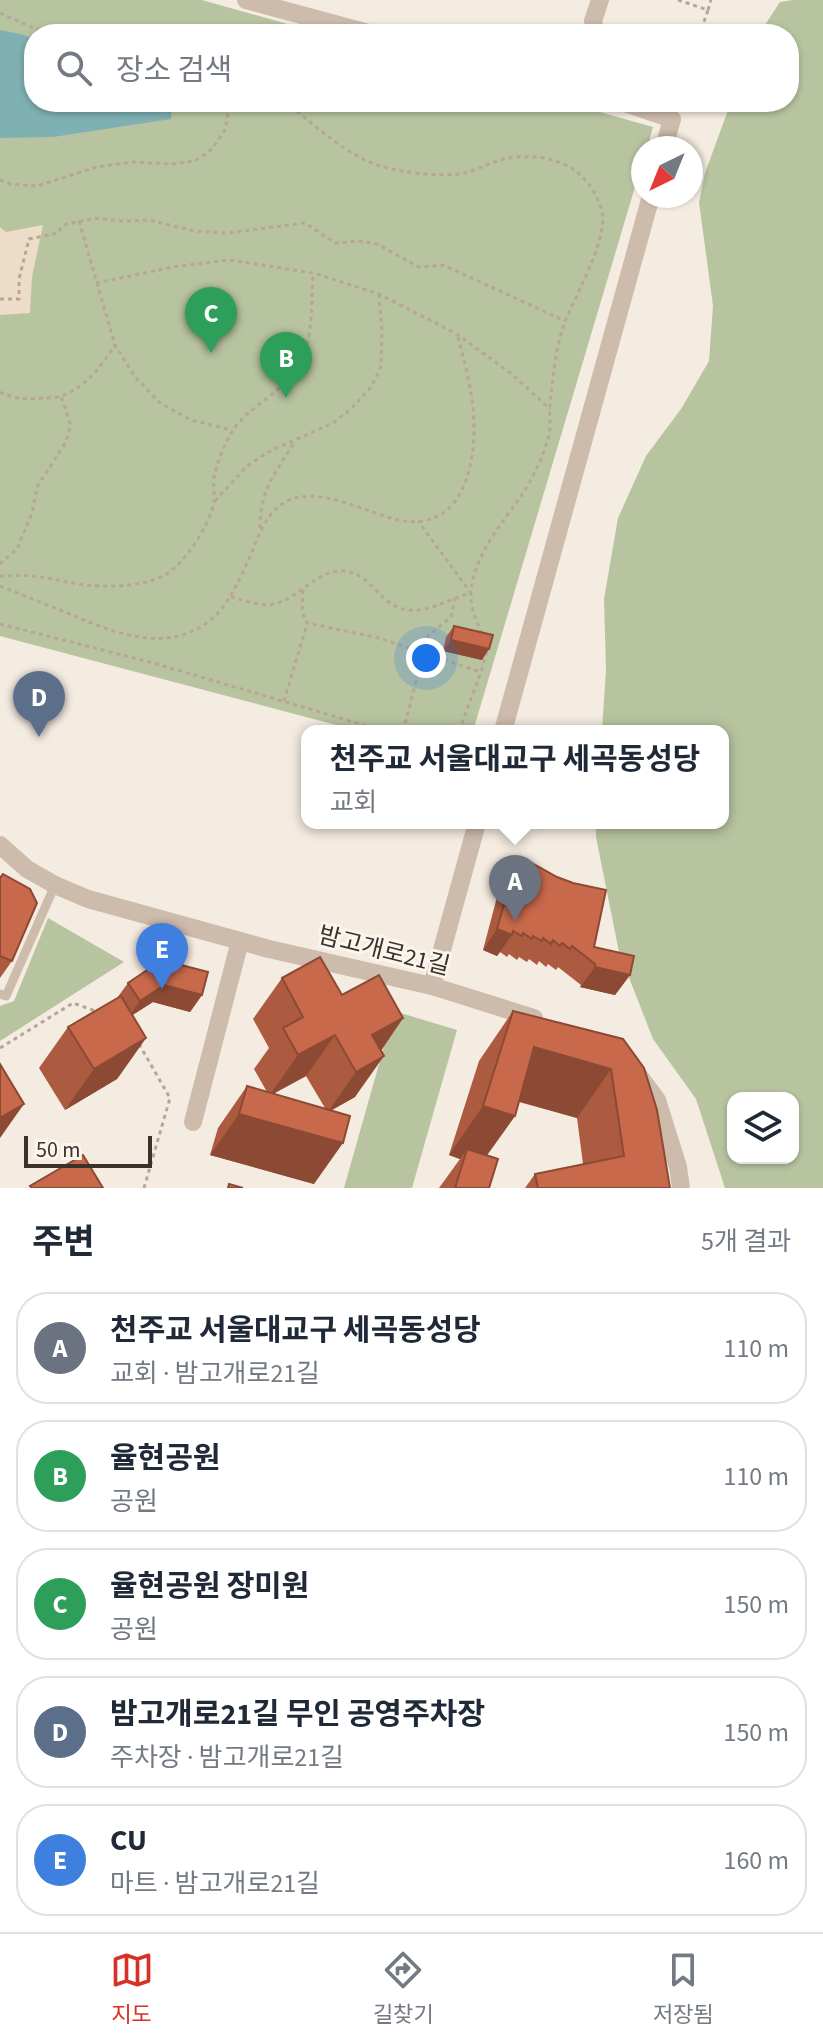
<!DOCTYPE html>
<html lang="ko">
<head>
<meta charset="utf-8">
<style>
	body { margin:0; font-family:"Source Sans 3","Noto Sans KR",sans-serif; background:#f6f6f7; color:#1f2937 }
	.controls { position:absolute; right:24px; bottom:24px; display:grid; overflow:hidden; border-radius:16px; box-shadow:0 2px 6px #0004 }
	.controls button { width:72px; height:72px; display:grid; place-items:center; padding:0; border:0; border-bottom:2px solid #e0e1e3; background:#fff; color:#1f2937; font:40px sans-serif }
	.compass { position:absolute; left:631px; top:136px; width:72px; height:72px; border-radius:50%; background:#fff; box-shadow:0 2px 6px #0004; rotate:223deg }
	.scale { position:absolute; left:24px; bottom:20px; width:128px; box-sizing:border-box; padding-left:8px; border:4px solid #3b302b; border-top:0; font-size:22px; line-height:28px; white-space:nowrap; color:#3b302b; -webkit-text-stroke:6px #fbf5ee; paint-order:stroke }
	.you { position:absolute; left:426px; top:658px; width:28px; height:28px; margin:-20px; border:6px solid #fff; border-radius:50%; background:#1a73e8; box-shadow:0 0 0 12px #1a73e833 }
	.badge { display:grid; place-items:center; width:52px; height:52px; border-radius:50%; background:#d93025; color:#fff; font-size:26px; font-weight:700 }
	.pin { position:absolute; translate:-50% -66px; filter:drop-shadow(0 2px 4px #0008) }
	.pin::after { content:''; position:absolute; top:42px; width:28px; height:24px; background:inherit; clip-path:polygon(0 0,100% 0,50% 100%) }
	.popup { position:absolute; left:301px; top:725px; width:428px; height:104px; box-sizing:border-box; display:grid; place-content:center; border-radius:16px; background:#fff; filter:drop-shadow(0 2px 6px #0005); font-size:26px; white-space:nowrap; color:#747a83 }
	.popup b { font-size:30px; color:#1f2937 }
	.popup::after { content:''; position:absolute; left:50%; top:100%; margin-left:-16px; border:16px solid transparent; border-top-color:#fff }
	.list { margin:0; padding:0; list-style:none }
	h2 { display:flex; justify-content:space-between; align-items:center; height:104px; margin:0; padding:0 32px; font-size:34px }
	h2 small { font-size:26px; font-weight:400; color:#747a83 }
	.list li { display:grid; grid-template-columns:52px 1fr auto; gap:24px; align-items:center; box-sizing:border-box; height:112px; margin:0 16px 16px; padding:0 16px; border:2px solid #e0e1e3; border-radius:32px }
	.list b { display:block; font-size:30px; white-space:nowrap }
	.list p { margin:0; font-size:26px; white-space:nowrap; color:#747a83 }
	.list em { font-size:26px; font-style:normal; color:#747a83 }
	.icon { flex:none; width:44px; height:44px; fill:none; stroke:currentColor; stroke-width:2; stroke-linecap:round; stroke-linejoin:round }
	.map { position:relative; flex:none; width:823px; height:1188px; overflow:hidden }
	.search { position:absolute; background:#fff; box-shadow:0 2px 6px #0004; left:24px; right:24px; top:24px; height:88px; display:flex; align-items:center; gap:20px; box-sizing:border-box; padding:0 28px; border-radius:32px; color:#747a83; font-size:30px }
	.sheet { height:744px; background:#fff }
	nav { display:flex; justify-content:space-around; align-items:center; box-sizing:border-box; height:112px; border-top:2px solid #e0e1e3; background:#fff; font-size:22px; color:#747a83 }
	nav a { display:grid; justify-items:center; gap:4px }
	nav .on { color:#d93025 }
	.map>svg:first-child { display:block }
</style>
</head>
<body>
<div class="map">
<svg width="823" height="1188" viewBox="0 0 823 1188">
	<rect width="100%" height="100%" fill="#f4ebe1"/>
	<path fill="#b8c4a0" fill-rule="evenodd" d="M0 0H202L323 34H34V102H564L653 127 647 148H643V160L473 731H359L0 636Z
		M793 0H823V1188H725L696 1099 653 1039 619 952 596 837V823H723V731H602L606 670 604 599 618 518 646 456 681 409 709 361 713 306 699 202 705 173 731 102H789V34H759L780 2ZM733 1098H793V1158H733Z
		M48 918 124 962 0 1041V1006L14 1001Z
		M394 1011 457 1030 412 1188H344Z"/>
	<path fill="#ecdcc8" d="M43 225 32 277 30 313 0 315V227L6 232Z"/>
	<path fill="#7fb0b2" d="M0 30 24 35 34 39V102H172L171 119 53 137 0 138Z"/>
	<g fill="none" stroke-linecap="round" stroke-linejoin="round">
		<path stroke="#b9a596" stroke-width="3" stroke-dasharray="4 4" stroke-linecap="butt" d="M678 0 708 10 700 34
			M708 10 711 0
			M0 13 47 34
			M284 102C314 123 343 154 380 166 402 172 441 178 464 173 481 169 498 158 516 157 557 154 588 169 601 208 611 236 575 295 565 322 555 348 553 378 550 405 549 415 551 426 549 436 543 457 533 478 521 496 501 525 474 555 471 592 470 606 476 621 482 633
			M0 180 11 184 37 186 97 167 132 162 171 164 195 161 212 149 225 130 230 102
			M79 221 115 345 135 377 160 403 191 420 232 430
			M96 283 173 267 229 260 313 273 379 294 457 334 513 375 550 409
			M0 299H19V279L29 239 58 233 63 225 95 218 122 221 149 220 194 231 227 233 305 223 335 243 360 241 377 244 419 267 443 265 565 321
			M0 392C13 399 28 400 43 398 48 398 56 398 61 396 86 388 102 365 115 345
			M215 501 247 466 270 451 333 423 352 408 372 386 381 366 382 331 379 294
			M260 528C260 488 276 473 295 441
			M0 564 17 549 32 513 37 487 64 445 69 433 70 423 61 396
			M0 576C10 576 20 575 31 576 49 577 67 583 85 585 109 587 141 587 163 576 184 565 210 525 214 502 215 494 213 485 214 477 217 463 224 445 232 432 248 405 284 394 300 363 314 336 311 302 313 273
			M0 586C22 595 45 604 67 613 110 631 162 654 205 624 225 611 236 587 246 565 258 542 262 514 287 501 319 485 367 513 398 520 472 535 480 444 471 393 468 373 462 353 457 334
			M303 590 302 612 307 623 379 638 481 672
			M231 597C244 600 260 607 273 604 300 599 316 569 344 571 373 572 381 614 418 610 436 608 453 598 471 593L418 521
			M0 624 150 662 384 731
			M284 701 307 624
			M403 731 428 636 451 617 455 598
			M459 731 481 672 487 651
			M139 1044 170 1098 144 1188
			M0 1048 73 1003 98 1012"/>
		<path stroke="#cdbbac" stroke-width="9" d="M0 994 6 996 55 885"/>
		<path stroke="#cdbbac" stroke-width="18" d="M246 0 372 34
			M596 34 593 21 600 0
			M622 102 672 119 664 148
			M503 731 651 196
			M0 845 27 869 55 885 88 899 269 949 432 986 534 1018
			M432 986 477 823
			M637 1073 657 1100 678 1167 681 1188
			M193 1122 240 941"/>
	</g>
	<path fill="#ac5a40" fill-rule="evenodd" d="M454 626 482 660 443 651 446 637Z
		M512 877 594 947 630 975 615 995 580 987 581 985 558 967 556 970 548 964 546 967 539 961 537 965 529 959 527 962 519 957 517 960 509 954 507 957 500 952 497 956 483 950 497 897Z
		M0 878 12 961 0 978Z
		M282 978 342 995 403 1018 381 1051 355 1097 331 1110 314 1184 210 1155 218 1128 247 1086 267 1092 254 1069 269 1048 253 1019ZM306 1076 325 1108 273 1094Z
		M128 983 202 995 190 1012 153 1002 132 1015 146 1038 117 1079 65 1110 39 1068 68 1027 117 998Z
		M513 1011 623 1039 670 1188H525L535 1174 583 1164 577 1118 519 1102 515 1116 487 1155 489 1188H439L460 1159 449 1155 479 1061Z"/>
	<path fill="#8c4a34" d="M451 640 489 649 482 660 443 651Z
		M497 929 512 935 497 956 483 950Z
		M595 967 630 975 615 995 580 987Z
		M164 985 202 995 190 1012 153 1002 128 1018 140 1001Z
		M403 1018 375 1059 372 1035Z
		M335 1035 306 1076 269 1096 298 1055Z
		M146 1038 117 1079 65 1110 94 1069Z
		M534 1047 611 1069 577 1118 500 1096Z
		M384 1056 355 1097 327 1113 356 1072Z
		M24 1104 0 1138V1118Z
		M483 1106 515 1116 480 1165 467 1149 460 1159 449 1155Z
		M239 1114 343 1143 314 1184 210 1155Z"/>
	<path fill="#c8694b" stroke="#8c4a34" stroke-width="2" d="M454 626 493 635 489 649 451 640Z
		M532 863 557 877 573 883 606 890 594 947 634 956 630 975 595 967V964L572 946 570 949 562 943 560 946 553 940 551 944 543 938 542 941 533 936 532 939 523 933 522 936 513 931 512 935 497 929 512 877 518 869Z
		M3 874 30 889 37 903 12 961 0 956V878Z
		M320 957 342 995 379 975 403 1018 372 1035 384 1056 356 1072 335 1035 298 1055 283 1028 303 1017 282 978Z
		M162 960 208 972 202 995 164 985 140 1001 128 983Z
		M121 996 146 1038 94 1069 68 1027Z
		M513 1011 623 1039 644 1068 657 1110 670 1188H538L535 1174 624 1156 611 1069 534 1047 515 1116 483 1106Z
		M0 1064 24 1104 0 1118Z
		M247 1086 350 1116 343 1143 239 1114Z
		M467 1149 498 1159 489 1188H455Z
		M83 1155 103 1188H32L30 1186Z
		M229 1184 243 1188H228Z"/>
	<g text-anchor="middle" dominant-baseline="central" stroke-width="6" stroke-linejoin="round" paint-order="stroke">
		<g font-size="24" fill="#3b302b" stroke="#fbf5ee">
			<text transform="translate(384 951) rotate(14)">밤고개로21길</text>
		</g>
	</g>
</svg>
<div class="controls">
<button><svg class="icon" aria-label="layers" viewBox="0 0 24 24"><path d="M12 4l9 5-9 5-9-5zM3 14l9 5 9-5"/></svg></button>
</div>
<svg class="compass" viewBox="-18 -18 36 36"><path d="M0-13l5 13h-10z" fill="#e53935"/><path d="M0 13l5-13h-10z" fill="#747a83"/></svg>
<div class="scale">50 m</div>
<div class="you"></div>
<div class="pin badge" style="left:515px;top:921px;background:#6b7280">A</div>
<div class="popup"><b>천주교 서울대교구 세곡동성당</b>교회</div>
<div class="pin badge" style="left:286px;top:398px;background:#2e9e5b">B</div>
<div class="pin badge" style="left:211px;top:353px;background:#2e9e5b">C</div>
<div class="pin badge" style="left:39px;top:737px;background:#5c6f8a">D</div>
<div class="pin badge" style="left:162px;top:989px;background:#3f7fe0">E</div>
<div class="search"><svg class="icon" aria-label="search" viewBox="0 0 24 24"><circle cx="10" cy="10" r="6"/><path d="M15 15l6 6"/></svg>장소 검색</div>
</div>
<section class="sheet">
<h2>주변<small>5개 결과</small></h2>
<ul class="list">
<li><span class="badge" style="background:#6b7280">A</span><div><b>천주교 서울대교구 세곡동성당</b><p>교회 · 밤고개로21길</p></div><em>110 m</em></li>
<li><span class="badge" style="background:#2e9e5b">B</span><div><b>율현공원</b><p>공원</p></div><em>110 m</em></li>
<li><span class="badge" style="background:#2e9e5b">C</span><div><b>율현공원 장미원</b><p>공원</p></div><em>150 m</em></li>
<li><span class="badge" style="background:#5c6f8a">D</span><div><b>밤고개로21길 무인 공영주차장</b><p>주차장 · 밤고개로21길</p></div><em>150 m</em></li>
<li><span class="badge" style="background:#3f7fe0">E</span><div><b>CU</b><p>마트 · 밤고개로21길</p></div><em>160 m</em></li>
</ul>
</section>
<nav>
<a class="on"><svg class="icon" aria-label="map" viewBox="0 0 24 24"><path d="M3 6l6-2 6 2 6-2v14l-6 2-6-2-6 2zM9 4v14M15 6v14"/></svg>지도</a>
<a><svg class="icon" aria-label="directions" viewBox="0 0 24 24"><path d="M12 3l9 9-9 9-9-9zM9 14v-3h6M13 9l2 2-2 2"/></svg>길찾기</a>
<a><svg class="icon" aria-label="saved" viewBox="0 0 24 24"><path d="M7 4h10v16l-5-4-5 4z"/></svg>저장됨</a>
</nav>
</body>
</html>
